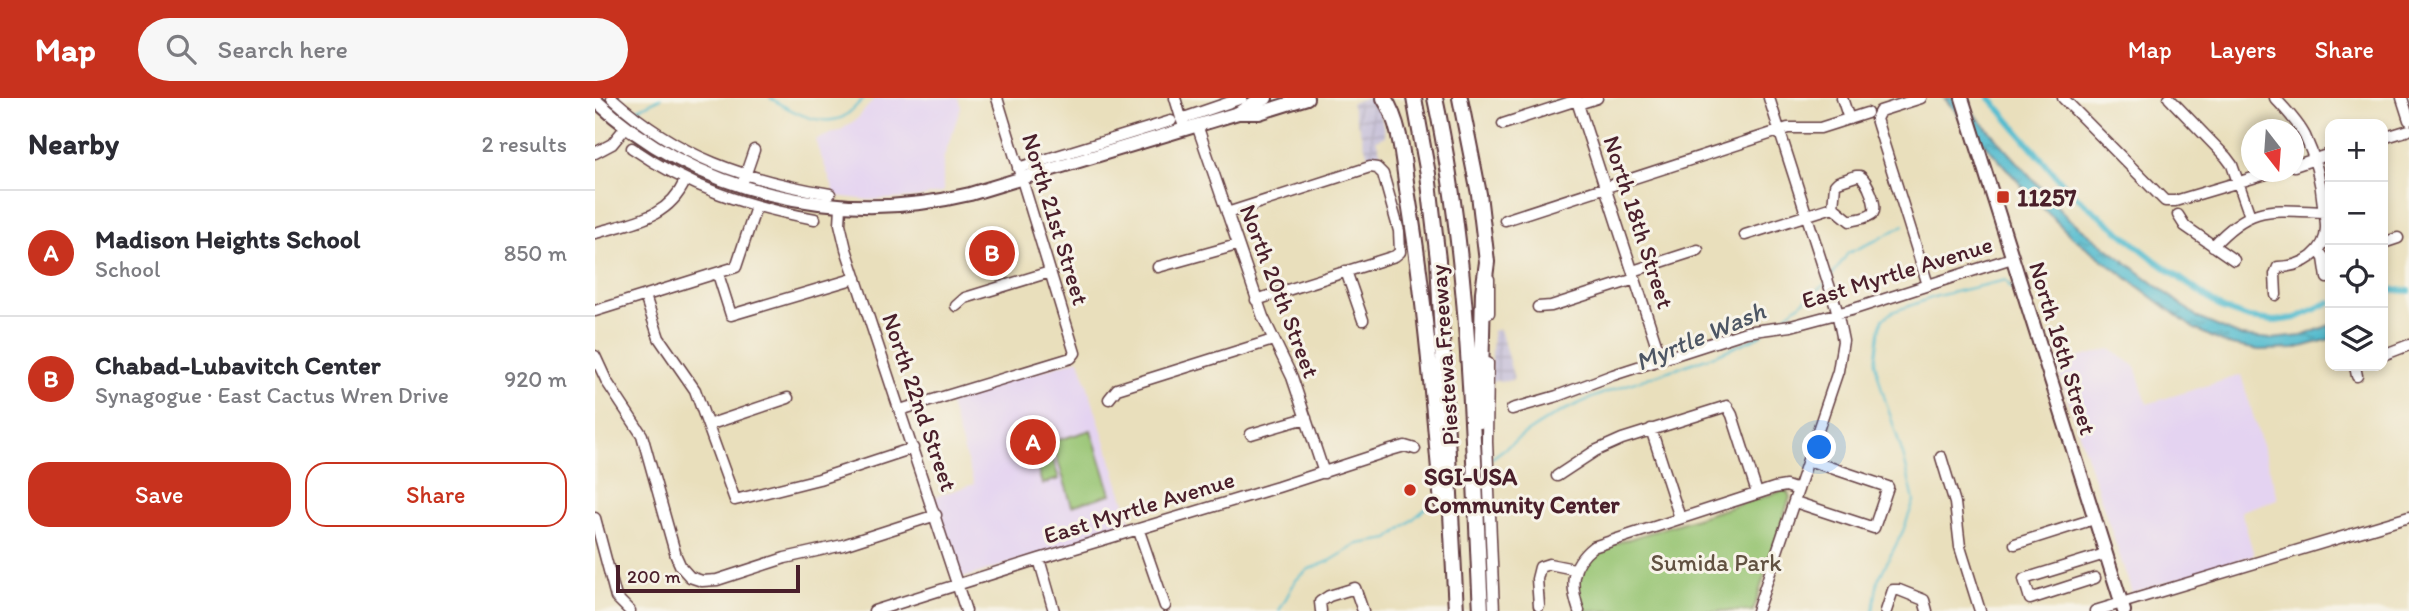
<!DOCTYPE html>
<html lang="en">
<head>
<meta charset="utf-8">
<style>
	body { margin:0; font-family:Itim,sans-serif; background:#f7f7f7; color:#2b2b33 }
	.controls { position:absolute; right:21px; top:21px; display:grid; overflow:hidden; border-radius:14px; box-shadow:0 4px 10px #0003 }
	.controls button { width:63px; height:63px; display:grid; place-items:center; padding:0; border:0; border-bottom:2px solid #e1e1e2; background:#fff; color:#2b2b33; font:35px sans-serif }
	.compass { position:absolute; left:1646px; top:21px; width:63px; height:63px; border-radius:50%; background:#fff; box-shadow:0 4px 10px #0003; rotate:163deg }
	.scale { position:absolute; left:21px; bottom:18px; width:184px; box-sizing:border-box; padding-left:7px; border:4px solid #4a1f2b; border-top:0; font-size:19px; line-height:24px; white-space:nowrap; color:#4a1f2b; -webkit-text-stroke:5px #f7f3e8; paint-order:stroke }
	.you { position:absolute; left:1225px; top:350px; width:24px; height:24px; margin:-18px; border:5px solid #fff; border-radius:50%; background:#1a73e8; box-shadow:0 0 0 10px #1a73e833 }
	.badge { display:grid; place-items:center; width:46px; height:46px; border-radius:50%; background:#c8321e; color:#fff; font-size:23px; font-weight:700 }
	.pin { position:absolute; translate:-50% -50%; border:4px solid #fff; box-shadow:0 2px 7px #0006 }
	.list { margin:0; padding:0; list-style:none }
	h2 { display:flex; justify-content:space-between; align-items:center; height:91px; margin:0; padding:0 28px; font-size:30px }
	h2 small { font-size:23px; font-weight:400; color:#7c7c81 }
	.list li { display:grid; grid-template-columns:46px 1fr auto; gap:21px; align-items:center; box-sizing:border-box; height:126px; padding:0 28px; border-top:2px solid #e1e1e2 }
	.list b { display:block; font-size:26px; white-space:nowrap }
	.list p { margin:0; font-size:23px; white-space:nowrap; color:#7c7c81 }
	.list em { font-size:23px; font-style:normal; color:#7c7c81 }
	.actions { display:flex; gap:14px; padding:21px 28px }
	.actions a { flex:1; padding:16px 0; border:2px solid #c8321e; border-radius:21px; text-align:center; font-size:24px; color:#c8321e }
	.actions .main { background:#c8321e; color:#fff }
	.icon { flex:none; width:38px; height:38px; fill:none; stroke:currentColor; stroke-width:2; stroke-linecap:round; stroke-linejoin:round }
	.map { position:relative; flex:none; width:1814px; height:513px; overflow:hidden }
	header { display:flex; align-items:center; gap:42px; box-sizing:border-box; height:98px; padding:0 35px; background:#c8321e; color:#fff }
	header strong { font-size:33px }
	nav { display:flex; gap:38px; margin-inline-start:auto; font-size:24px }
	.search { width:490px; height:63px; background:#f7f7f7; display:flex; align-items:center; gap:18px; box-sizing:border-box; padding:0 24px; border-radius:38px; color:#7c7c81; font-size:26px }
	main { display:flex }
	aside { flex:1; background:#fff }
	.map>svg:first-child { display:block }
</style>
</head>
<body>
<header>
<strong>Map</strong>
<div class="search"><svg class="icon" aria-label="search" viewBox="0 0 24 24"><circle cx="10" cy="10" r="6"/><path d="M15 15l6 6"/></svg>Search here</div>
<nav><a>Map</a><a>Layers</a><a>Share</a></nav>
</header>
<main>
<aside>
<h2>Nearby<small>2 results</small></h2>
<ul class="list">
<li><span class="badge">A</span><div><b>Madison Heights School</b><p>School</p></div><em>850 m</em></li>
<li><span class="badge">B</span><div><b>Chabad-Lubavitch Center</b><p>Synagogue · East Cactus Wren Drive</p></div><em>920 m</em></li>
</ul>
<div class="actions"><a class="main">Save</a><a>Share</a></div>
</aside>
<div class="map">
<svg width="1814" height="513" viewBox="0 0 1814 513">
	<defs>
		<pattern id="industrial-grid" width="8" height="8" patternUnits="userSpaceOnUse" patternTransform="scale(1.75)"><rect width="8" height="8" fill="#c6c0d9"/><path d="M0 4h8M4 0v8" fill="none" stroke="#aca5ba"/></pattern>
		<pattern id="water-ripples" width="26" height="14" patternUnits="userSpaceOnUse" patternTransform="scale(1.75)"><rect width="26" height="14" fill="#53bccf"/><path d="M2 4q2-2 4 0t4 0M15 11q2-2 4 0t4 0" fill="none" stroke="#4798a8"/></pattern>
	</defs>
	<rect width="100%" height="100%" fill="#f7f3e8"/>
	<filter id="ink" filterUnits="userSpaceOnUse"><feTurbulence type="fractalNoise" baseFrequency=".0143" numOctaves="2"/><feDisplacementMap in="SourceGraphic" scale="14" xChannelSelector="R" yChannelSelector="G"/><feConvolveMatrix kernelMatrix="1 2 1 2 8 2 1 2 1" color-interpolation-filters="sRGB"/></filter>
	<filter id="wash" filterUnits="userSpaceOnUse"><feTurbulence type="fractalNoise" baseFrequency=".00686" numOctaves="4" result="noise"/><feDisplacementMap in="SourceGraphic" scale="28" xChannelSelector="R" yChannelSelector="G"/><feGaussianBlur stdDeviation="1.57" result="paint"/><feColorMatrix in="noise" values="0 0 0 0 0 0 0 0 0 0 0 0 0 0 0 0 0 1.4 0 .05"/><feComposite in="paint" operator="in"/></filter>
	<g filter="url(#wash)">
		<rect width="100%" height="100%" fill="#e9dfbc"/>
		<path fill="#e4d3f1" d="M280 0H363L366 9 348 62V94L320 100 274 102 241 98 220 42 246 32 263 20Z
			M1515 251 1540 268 1552 306 1646 277 1683 401 1646 413 1659 457 1537 495 1461 266Z
			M484 261 537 427 365 481 339 399 379 386 353 301Z"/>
		<path fill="url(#industrial-grid)" d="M770 0H779L784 7 790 38 781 42 789 64H777L774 61 756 5Z
			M905 231 919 281 913 283H896L898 233Z"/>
		<path fill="#98c573" stroke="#71724f" stroke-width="2" d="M443 330 444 335 449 333 464 381 447 386 433 338 436 337 434 333Z
			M496 332 516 396 477 408 457 344Z
			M1187 393H1192L1195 399 1158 513H989C981 485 979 476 999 452Z"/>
		<path fill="url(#water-ripples)" stroke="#4e6e7d" stroke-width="2" d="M1349 0H1365L1472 119 1605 221 1645 238 1676 241 1707 238 1735 227V241L1699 251 1664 252 1631 246 1598 230 1474 136 1435 97Z"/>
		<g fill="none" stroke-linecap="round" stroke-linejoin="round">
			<path stroke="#53bccf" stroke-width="2" d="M175 0C195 12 224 30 248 19 255 15 263 6 269 0
				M43 11 66 0
				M1236 179 1253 155 1284 141 1309 127
				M1180 226 1230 186
				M897 360C921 342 944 325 970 312 1033 281 1105 268 1168 236
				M684 513 701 482 714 471 735 463 763 446 794 441 836 406
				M1278 513 1283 482 1308 433 1319 403 1309 360 1287 292 1280 265 1285 228 1288 221 1297 214 1342 198 1411 182 1416 191 1422 189"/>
			<path stroke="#53bccf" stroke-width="6" d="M1395 0 1473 92 1561 163 1628 211 1654 220 1680 223 1701 220 1735 204
				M1788 191 1814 193"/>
		</g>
	</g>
	<g filter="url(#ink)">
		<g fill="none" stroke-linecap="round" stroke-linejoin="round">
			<defs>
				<path id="minor" d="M17 0C84 60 148 81 235 96
					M580 0 588 26
					M981 0 1066 261
					M1247 0 1254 21
					M1326 0 1285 13 1281 21 1333 187
					M1468 0 1570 103H1580L1678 74
					M1574 0 1631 59 1637 67 1655 118
					M1680 0C1691 12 1703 24 1710 38 1720 59 1726 84 1728 107 1729 114 1731 121 1731 128 1732 155 1707 169 1683 169L1680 176 1681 197
					M1807 0 1814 22
					M983 6 1002 0
					M586 21 647 0
					M908 26 982 2
					M602 27 668 219 697 279 729 375
					M1788 40 1814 32
					M37 50C95 90 151 108 220 121
					M0 55 17 46 31 29
					M1699 68 1735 56
					M423 70 576 23
					M1261 78H1265C1272 82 1283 108 1278 115 1274 120 1261 121 1255 123L1238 109 1240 87 1243 84Z
					M149 81 159 52
					M246 108 245 126 251 151 371 513
					M632 115 775 69 782 70 788 76 804 133 805 154 800 158 661 202
					M1583 117 1590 128 1639 162
					M910 122 1193 30H1225L1272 15
					M0 135C37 124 73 121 90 83
					M1150 137 1238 109
					M1788 145 1803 140
					M1618 148C1656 106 1676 112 1729 114
					M1723 152 1729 160 1732 180
					M563 169 642 147
					M751 173 768 222
					M1038 173 1103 152
					M123 176 136 217 261 180
					M894 181V215
					M50 198 64 240 100 292 140 402 224 381 318 350
					M361 208 370 200 455 174
					M943 209 956 208 1040 181
					M0 213 141 169 161 109
					M1788 257 1814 247
					M0 258 12 284 47 337 81 458 86 469 95 479 107 483 122 482 190 460 248 447 341 417
					M893 265 892 344 899 513
					M1760 268 1762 278
					M514 301 522 291 678 242
					M917 311 962 298 1018 277 1151 234 1196 228 1256 212 1417 160
					M305 312 476 260 480 255 402 0
					M113 327 193 300
					M1056 331 1085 420
					M656 336 711 320
					M1346 359 1360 405 1365 449 1385 513
					M962 378 1000 353 1027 341 1132 308 1137 317 1162 395
					M1200 404 1279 430 1293 389 1213 362
					M0 420 21 499 35 513
					M544 433 570 508
					M1420 446 1499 421
					M444 461 459 513
					M1500 480 1435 501 1429 481 1510 456
					M944 508 942 481 945 469 954 466 979 471
					M279 513 444 461 683 389 796 352 810 348 820 351
					M726 513 725 504 734 498 760 490 768 513
					M984 513C975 487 975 467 998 449L1179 390 1191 388 1203 392
					M1162 513 1243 273 1248 243 1241 209 1174 0
					M1291 513 1298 492H1304L1329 502 1332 513
					M1500 513 1814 419"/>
				<path id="major" d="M1367 0 1529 513
					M0 2C100 96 243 128 375 96L643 15 660 4 671 0
					M643 15H664L712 0"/>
				<path id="highway" d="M789 0C807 27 808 66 813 98 830 200 838 303 847 406
					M819 0 833 76 843 162 861 513
					M840 0C876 168 877 342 886 513
					M865 0 884 96 892 164 888 194 885 323"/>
			</defs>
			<use href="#minor" stroke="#623c41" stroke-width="13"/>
			<use href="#major" stroke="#623c41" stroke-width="16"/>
			<use href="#highway" stroke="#623c41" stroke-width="18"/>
			<use href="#minor" stroke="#fff" stroke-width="10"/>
			<use href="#major" stroke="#fff" stroke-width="12"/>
			<use href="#highway" stroke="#fff" stroke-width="14"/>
		</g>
	</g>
	<g fill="#c8321e" stroke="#f7f3e8" stroke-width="2.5">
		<rect x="1401" y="92" width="14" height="14" rx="3.5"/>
		<circle cx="815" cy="392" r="7"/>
	</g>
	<g text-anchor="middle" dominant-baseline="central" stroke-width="6" stroke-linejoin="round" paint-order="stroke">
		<g font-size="24" font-weight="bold" fill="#4a1f2b" stroke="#f7f3e8" text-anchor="start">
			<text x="1422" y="99">11257</text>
			<text x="829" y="378">SGI-USA<tspan x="829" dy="28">Community Center</tspan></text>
		</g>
		<g font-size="24" fill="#4a1f2b" stroke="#f7f3e8">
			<text transform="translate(461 121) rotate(73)">North 21st Street</text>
			<text transform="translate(1044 124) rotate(72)">North 18th Street</text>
			<text transform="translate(1302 174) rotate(-17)">East Myrtle Avenue</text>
			<text transform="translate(685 193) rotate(69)">North 20th Street</text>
			<text transform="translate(1468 250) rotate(73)">North 16th Street</text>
			<text transform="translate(849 257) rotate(-94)">Piestewa Freeway</text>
			<text transform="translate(325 304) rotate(71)">North 22nd Street</text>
			<text transform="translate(544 409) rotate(-17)">East Myrtle Avenue</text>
		</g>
		<g font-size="24" fill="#615141" stroke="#f7f3e8">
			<text x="1121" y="464">Sumida Park</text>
		</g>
		<g font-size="26" font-style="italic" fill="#4d5664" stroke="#f7f3e8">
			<text transform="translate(1105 238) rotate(-23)">Myrtle Wash</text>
		</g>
	</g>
</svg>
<div class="controls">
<button>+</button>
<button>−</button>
<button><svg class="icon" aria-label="locate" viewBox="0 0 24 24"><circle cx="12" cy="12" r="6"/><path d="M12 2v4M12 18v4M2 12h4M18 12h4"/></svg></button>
<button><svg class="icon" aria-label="layers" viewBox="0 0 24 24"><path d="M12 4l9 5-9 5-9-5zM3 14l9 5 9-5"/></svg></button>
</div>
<svg class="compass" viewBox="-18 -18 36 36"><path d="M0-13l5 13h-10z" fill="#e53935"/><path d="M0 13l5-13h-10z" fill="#7c7c81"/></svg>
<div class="scale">200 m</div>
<div class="you"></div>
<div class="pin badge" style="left:438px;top:344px">A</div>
<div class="pin badge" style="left:397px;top:155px">B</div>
</div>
</main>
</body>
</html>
